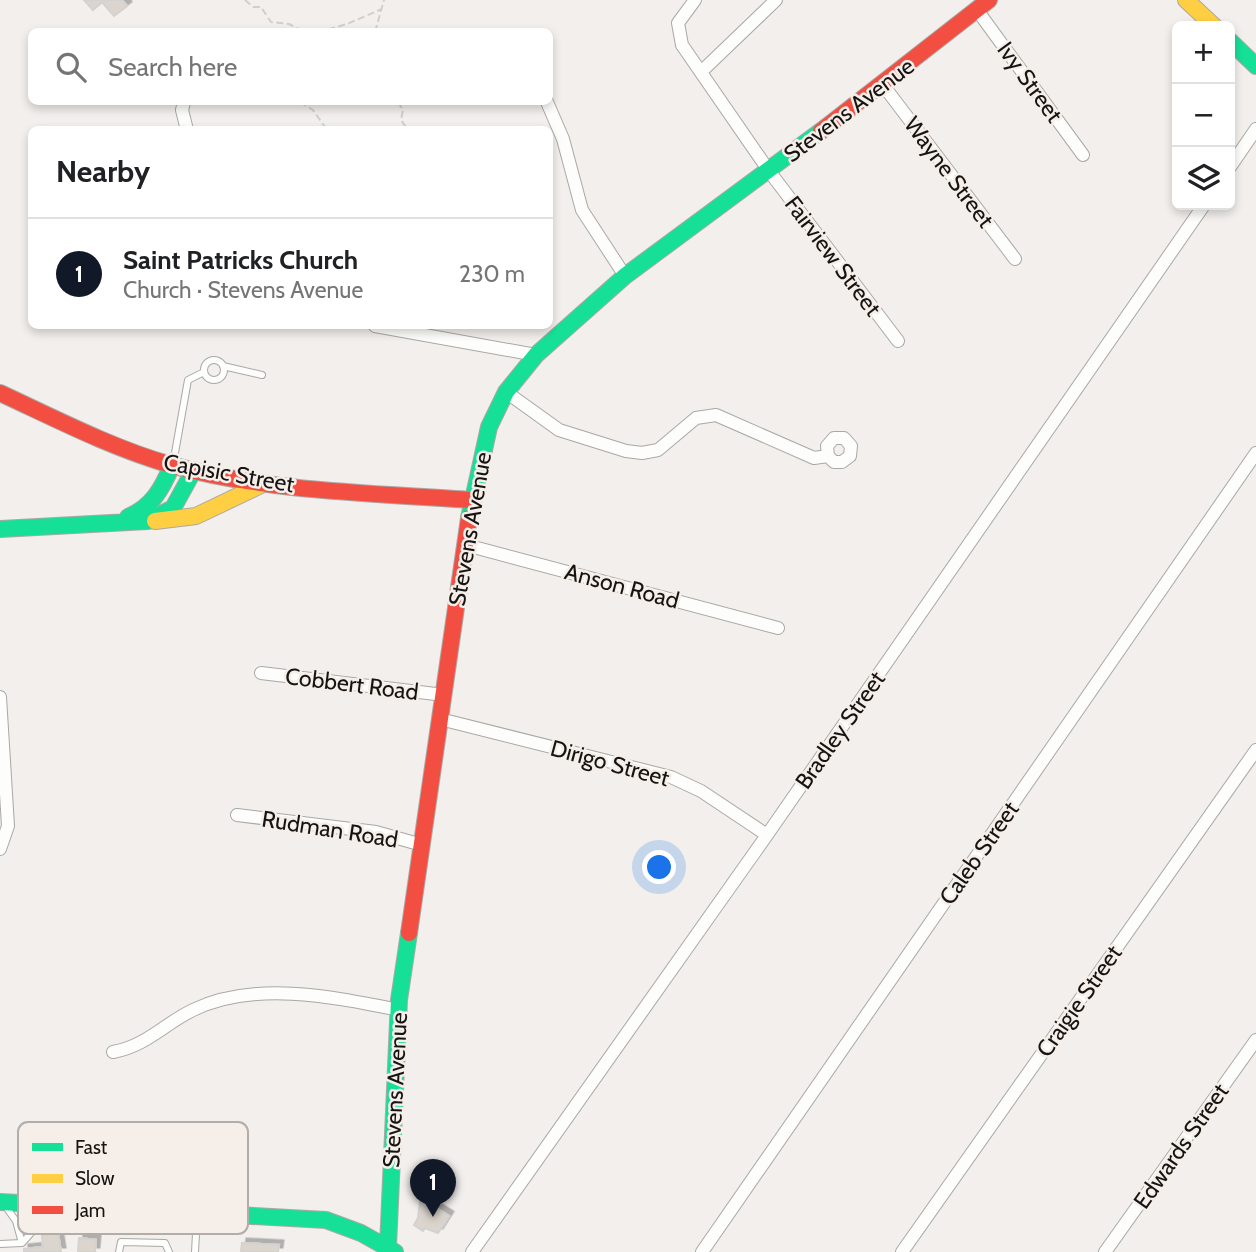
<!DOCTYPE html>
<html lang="en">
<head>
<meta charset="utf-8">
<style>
	body { margin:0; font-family:Cabin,sans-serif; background:#f6f6f6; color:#202124 }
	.controls { position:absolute; right:21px; top:21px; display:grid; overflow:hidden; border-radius:10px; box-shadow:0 4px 10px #0003 }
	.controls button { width:63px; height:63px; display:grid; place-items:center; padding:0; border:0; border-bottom:2px solid #e0e0e0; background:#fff; color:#202124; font:35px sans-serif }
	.you { position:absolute; left:660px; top:868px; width:24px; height:24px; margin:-18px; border:5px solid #fff; border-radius:50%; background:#1a73e8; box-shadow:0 0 0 10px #1a73e833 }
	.badge { display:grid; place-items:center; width:46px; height:46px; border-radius:50%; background:#111827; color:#fff; font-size:23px; font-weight:700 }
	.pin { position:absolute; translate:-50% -58px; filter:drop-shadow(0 2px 4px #0008) }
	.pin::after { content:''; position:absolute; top:37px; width:24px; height:21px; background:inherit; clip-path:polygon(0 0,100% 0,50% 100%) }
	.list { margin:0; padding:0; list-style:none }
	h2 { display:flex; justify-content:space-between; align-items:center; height:91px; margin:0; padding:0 28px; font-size:30px }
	h2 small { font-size:23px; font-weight:400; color:#757577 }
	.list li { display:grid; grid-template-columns:46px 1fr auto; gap:21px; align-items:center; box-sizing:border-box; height:112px; padding:0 28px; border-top:2px solid #e0e0e0 }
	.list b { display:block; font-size:26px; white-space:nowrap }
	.list p { margin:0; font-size:23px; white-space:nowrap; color:#757577 }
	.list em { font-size:23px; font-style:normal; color:#757577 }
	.icon { flex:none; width:38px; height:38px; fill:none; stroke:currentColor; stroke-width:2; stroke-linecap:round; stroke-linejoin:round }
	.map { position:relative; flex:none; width:1256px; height:1252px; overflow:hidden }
	.search { position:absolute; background:#fff; box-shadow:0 4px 10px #0003; left:28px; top:28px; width:525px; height:77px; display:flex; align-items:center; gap:18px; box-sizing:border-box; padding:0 24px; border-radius:10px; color:#757577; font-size:26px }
	.panel { position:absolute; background:#fff; box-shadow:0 4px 10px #0003; left:28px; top:126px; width:525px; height:203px; border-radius:10px }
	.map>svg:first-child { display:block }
</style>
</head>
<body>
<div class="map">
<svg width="1256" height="1252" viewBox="0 0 1256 1252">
	<defs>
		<filter id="shadow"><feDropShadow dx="4.5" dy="-4.5" stdDeviation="0" flood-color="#0004"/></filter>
	</defs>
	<rect width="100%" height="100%" fill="#f2efec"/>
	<path fill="#dcd5ce" stroke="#d4d2d0" stroke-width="2" filter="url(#shadow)" d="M84 0H122L127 6 114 16 102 2 93 10Z
		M420 1202 428 1207 430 1204 449 1216 438 1233 425 1228 423 1231 414 1225 418 1218Z
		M58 1233 61 1252H24V1249L43 1247 42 1235Z
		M79 1238 96 1240 95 1252H78Z
		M242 1243 279 1245 278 1252H241Z"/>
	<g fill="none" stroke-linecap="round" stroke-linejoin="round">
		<defs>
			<path id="lane" d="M204 370a10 10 0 1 1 20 0a10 10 0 1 1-20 0Z
				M223 366 262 375
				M173 464 188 380 204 372
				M6 1207 16 1221 22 1243
				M0 1244 22 1243 31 1233 40 1207
				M119 1252 121 1242 165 1243 169 1252
				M195 1252 197 1215"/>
			<path id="street" d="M695 0 678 23 682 45 769 171 898 341
				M977 10 1083 155
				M702 71 776 0
				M883 85 1015 259
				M184 102 182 110 187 130
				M547 102 563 139 582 210 625 276
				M1230 167 1256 129
				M375 326 536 355
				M506 392 559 430 626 451 642 453 658 450 696 418 716 415 814 458 828 456 834 462H842L850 456 851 446 844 438H834L827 446 828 456
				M466 545 778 628
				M261 673 444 695
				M0 697 8 826 0 849
				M440 719 671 777 701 791 767 835
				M237 815 376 832 422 845
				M113 1052C146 1046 164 1024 193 1010 255 980 334 997 399 1010
				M131 1210 137 1131
				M472 1252 767 835 1204 205
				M702 1252 1256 453
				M902 1252 1256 750
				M1105 1252 1256 1040"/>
			<path id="fast" d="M1230 41 1256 66
				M128 517C152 507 162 489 172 465
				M469 518 489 427 506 392 536 355 625 276 821 131
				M0 529 148 521 173 508 194 470
				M0 1202 326 1220 361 1233 395 1252
				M388 1247 399 1000 409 933"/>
			<path id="slow" d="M1186 0 1214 26
				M155 521 196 516 263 484"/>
			<path id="jam" d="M821 131 989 0
				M0 393C56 419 112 448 171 465 269 492 372 493 472 500
				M409 933 469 518"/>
		</defs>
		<use href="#lane" stroke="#aaa8a5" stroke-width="8"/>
		<use href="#street" stroke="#aaa8a5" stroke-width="14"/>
		<use href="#fast" stroke="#aaa8a5" stroke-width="18"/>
		<use href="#slow" stroke="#aaa8a5" stroke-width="18"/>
		<use href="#jam" stroke="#aaa8a5" stroke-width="18"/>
		<path stroke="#d0cfcd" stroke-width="2" stroke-dasharray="7 3.5" stroke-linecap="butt" d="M245 0 253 7H261L271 22 289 24 304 32
			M318 32 347 24 382 9
			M375 32 384 0
			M300 102 313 110 327 130
			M398 102 403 110 401 120 408 130"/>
		<use href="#lane" stroke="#fdfdfc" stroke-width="6"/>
		<use href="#street" stroke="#fdfdfc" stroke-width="12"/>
		<use href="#fast" stroke="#16e098" stroke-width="16"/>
		<use href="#slow" stroke="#ffcf43" stroke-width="16"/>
		<use href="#jam" stroke="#f24e42" stroke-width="16"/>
	</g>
	<g text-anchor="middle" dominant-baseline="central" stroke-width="5" stroke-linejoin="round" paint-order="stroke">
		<g font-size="23" fill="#161412" stroke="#f5eee9">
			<text transform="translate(1030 82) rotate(54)">Ivy Street</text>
			<text transform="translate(849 110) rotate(-37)">Stevens Avenue</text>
			<text transform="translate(949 172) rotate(53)">Wayne Street</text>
			<text transform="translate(833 256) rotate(53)">Fairview Street</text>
			<text transform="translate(229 473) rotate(10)">Capisic Street</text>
			<text transform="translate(470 529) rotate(-80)">Stevens Avenue</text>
			<text transform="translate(622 586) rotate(15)">Anson Road</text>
			<text transform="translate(352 684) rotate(7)">Cobbert Road</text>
			<text transform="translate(840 730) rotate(-55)">Bradley Street</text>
			<text transform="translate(610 763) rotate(15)">Dirigo Street</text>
			<text transform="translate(330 829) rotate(9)">Rudman Road</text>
			<text transform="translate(979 853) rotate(-55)">Caleb Street</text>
			<text transform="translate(1079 1001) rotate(-55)">Craigie Street</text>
			<text transform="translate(395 1090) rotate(-87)">Stevens Avenue</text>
			<text transform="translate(1181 1146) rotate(-55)">Edwards Street</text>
		</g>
	</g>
	<rect x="18" y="1122" width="230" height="112" rx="10" fill="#f5eee9" stroke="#b2ada8" stroke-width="2"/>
	<rect x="32" y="1143" width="31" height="8" fill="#16e098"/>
	<rect x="32" y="1174" width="31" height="9" fill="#ffcf43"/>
	<rect x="32" y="1206" width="31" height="8" fill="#f24e42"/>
	<g font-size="19" fill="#161412">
		<text x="75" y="1154">Fast</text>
		<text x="75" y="1185">Slow</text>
		<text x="75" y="1217">Jam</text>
	</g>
</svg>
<div class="controls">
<button>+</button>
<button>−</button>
<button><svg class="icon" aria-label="layers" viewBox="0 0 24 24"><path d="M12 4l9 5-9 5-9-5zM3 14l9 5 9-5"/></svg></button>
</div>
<div class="you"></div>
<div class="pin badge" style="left:433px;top:1217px">1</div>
<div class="search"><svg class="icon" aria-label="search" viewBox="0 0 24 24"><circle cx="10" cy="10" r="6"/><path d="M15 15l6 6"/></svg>Search here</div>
<section class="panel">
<h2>Nearby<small></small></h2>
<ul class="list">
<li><span class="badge">1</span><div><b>Saint Patricks Church</b><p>Church · Stevens Avenue</p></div><em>230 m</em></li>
</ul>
</section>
</div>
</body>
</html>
